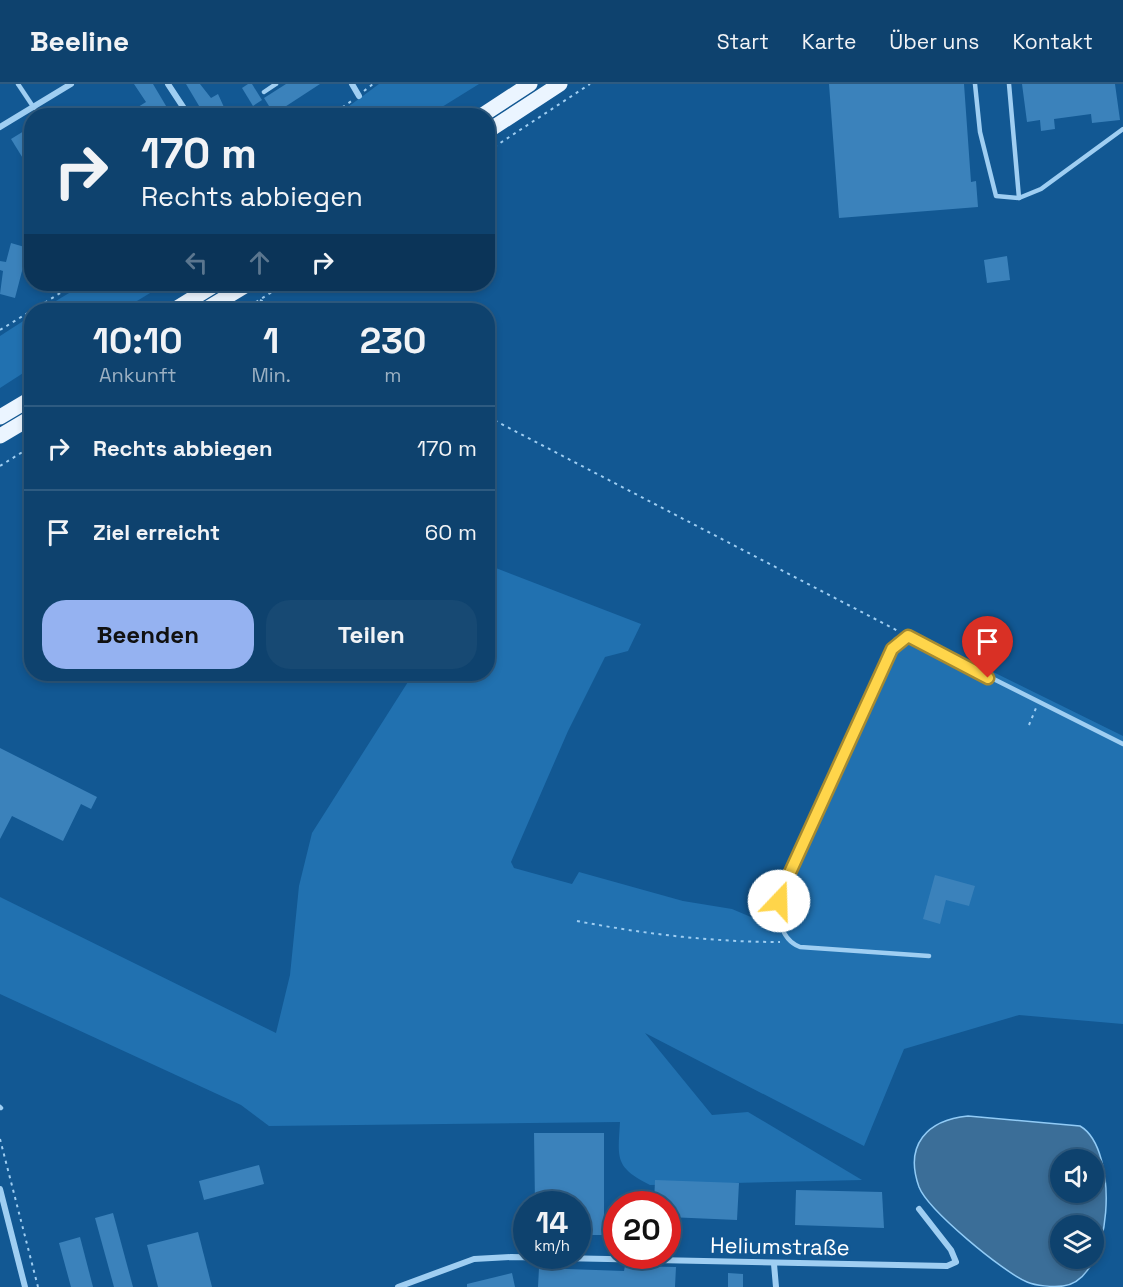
<!DOCTYPE html>
<html lang="de">
<head>
<meta charset="utf-8">
<style>
	body { margin:0; font-family:"Space Grotesk",sans-serif; background:#174973; color:#f1f3f6; height:100vh; display:flex; flex-direction:column; font-size:22px; white-space:nowrap }
	* { box-sizing:border-box; margin:0 }
	p { font-size:20px; color:#9bb0c2 }
	.icon { flex:none; width:33px; height:33px; fill:none; stroke:currentColor; stroke-width:2; stroke-linecap:round; stroke-linejoin:round }
	.map { position:relative; flex:1; overflow:hidden }
	.panel { position:absolute; left:24px; top:219px; width:471px; height:378px; display:flex; flex-direction:column; background:#0e426e; border-radius:24px; box-shadow:0 3px 9px #0003,0 0 0 2px #2e5b81 }
	.panel>* { flex:none }
	.hud { position:absolute; left:24px; top:24px; width:471px; height:183px; border-radius:24px; box-shadow:0 3px 9px #0003,0 0 0 2px #2e5b81; background:#0e426e; color:#f1f3f6; overflow:hidden }
	.controls { position:absolute; left:1050px; top:1065px; display:grid; gap:12px }
	.controls a { display:grid; place-items:center; width:54px; height:54px; border-radius:50%; background:#0e426e; box-shadow:0 3px 9px #0003,0 0 0 2px #2e5b81; font-size:30px }
	.speed { position:absolute; left:513px; top:1107px; display:flex; gap:12px; font-size:30px; font-weight:700; text-align:center }
	.speed>* { display:grid; place-content:center; width:78px; height:78px; border-radius:50%; background:#0e426e; box-shadow:0 3px 9px #0003,0 0 0 2px #2e5b81; line-height:1 }
	.speed small { font-size:15px; font-weight:400 }
	.speed .limit { border:9px solid #d22; background:#fff; color:#111 }
	.pin { position:absolute; display:grid; place-items:center; width:51px; height:51px; color:#fff; margin:-62px -26px; border-radius:50% 50% 50% 0; rotate:-45deg; box-shadow:0 0 6px #0007 }
	.pin .icon { rotate:45deg }
	.me { position:absolute; width:66px; margin:-33px; rotate:21deg; stroke-linejoin:round; filter:drop-shadow(0 0 4px #0008) }
	.turn { display:flex; align-items:center; gap:21px; height:126px; padding:0 18px; font-size:27px }
	.turn .icon { width:78px; height:78px; stroke-width:2.5 }
	.turn b { display:block; font-size:42px; line-height:51px }
	.lanes { display:flex; align-items:center; height:57px; padding:0 18px; background:#0003; justify-content:center; gap:30px; direction:ltr }
	.lanes .off { opacity:.35 }
	.eta { display:flex; justify-content:space-evenly; align-items:center; height:102px; text-align:center }
	.eta b { font-size:36px; font-weight:700; line-height:42px }
	.action { display:flex; gap:12px; margin-top:auto; padding:12px 18px }
	.action a { flex:1; height:69px; border-radius:24px; background:#95b2f1; color:#111; font-size:24px; font-weight:700; line-height:69px; text-align:center }
	.action a+a { background:#174973; color:#f1f3f6 }
	ul { padding:0; list-style:none }
	li { display:flex; align-items:center; gap:18px; height:84px; padding:0 18px; border-top:2px solid #2e5b81 }
	li div { flex:1 }
	li b { display:block; font-size:22px }
	li em { font-style:normal }
	header { display:flex; align-items:center; gap:36px; box-sizing:border-box; height:84px; padding:0 30px; background:#0e426e; border-bottom:2px solid #2e5b81 }
	header strong { font-size:28px }
	nav { display:flex; gap:33px; margin-inline-start:auto; font-size:21px }
	.map>svg:first-child { display:block }
</style>
</head>
<body>
<header>
<strong>Beeline</strong>
<nav><a>Start</a><a>Karte</a><a>Über uns</a><a>Kontakt</a></nav>
</header>
<div class="map">
<svg width="1123" height="1203" viewBox="0 0 1123 1203">
	<rect width="100%" height="100%" fill="#125893"/>
	<g fill="#2171b0">
		<polygon points="379,0 479,0 429,31 337,31"/>
		<polygon points="84,200 165,200 122,226 41,226"/>
		<polygon points="31,232 31,284 0,304 0,252"/>
		<path d="M488,481L641,540L628,567L605,573L568,647L511,778L514,784L572,800L579,788L683,817L732,825L770,841L769,830L887,563L894,553L912,548L1123,652V940L1019,931L904,965L864,1062L645,949L712,1031L748,1028L862,1096L650,1101C614,1083 618,1074 620,1038L269,1042L241,1021L0,910V813L276,949L290,891L299,802L312,749L413,590H488Z"/>
	</g>
	<path fill="#3b6e98" stroke="#91cbf6" stroke-width="1.5" fill-rule="evenodd" d="M968,1032L1080,1042C1120,1065 1114,1196 1063,1202C1053,1203 1036,1202 1027,1198C1003,1188 928,1126 919,1103C904,1061 927,1036 968,1032ZM1060,1076H1094V1108H1060ZM1060,1142H1094V1174H1060Z"/>
	<g fill="#3b82bb">
		<polygon points="134,0 153,0 172,32 143,32 138,23 146,18"/>
		<polygon points="186,0 200,0 211,14 218,10 228,32 205,32"/>
		<polygon points="248,0 252,0 262,16 253,22 242,4"/>
		<polygon points="286,0 320,0 274,30 264,14"/>
		<polygon points="829,0 964,0 971,98 976,97 978,123 839,134"/>
		<polygon points="1022,0 1115,0 1120,36 1092,39 1091,30 1054,35 1055,45 1041,47 1040,36 1027,38"/>
		<polygon points="24,47 28,47 32,53 32,89 11,55"/>
		<polygon points="11,159 28,164 15,214 0,210 3,187 0,186 0,177 6,178"/>
		<polygon points="1007,172 1010,196 987,199 984,176"/>
		<polygon points="0,664 97,713 91,725 81,720 63,757 12,732 0,755"/>
		<polygon points="935,791 975,802 969,822 946,816 940,840 923,835"/>
		<polygon points="534,1049 604,1049 604,1151 578,1151 578,1120 535,1120"/>
		<polygon points="259,1081 264,1100 204,1116 199,1097"/>
		<polygon points="655,1096 739,1099 737,1136 668,1133 668,1120 654,1120"/>
		<polygon points="796,1106 882,1108 884,1144 795,1141"/>
		<polygon points="113,1129 133,1203 114,1203 95,1134"/>
		<polygon points="198,1148 212,1203 158,1203 147,1161"/>
		<polygon points="80,1153 93,1203 71,1203 59,1159"/>
		<polygon points="625,1182 676,1183 675,1203 538,1203 539,1184 624,1187"/>
		<polygon points="512,1189 515,1203 467,1203 467,1200"/>
		<polygon points="728,1189 743,1190 743,1203 728,1203"/>
	</g>
	<g fill="none" stroke-linecap="round" stroke-linejoin="round">
		<g stroke="#9fcef2" stroke-width="2" stroke-dasharray="3 4.5" stroke-linecap="butt">
			<polyline points="364,7 373,0"/>
			<polyline points="330,32 353,16"/>
			<polyline points="463,32 469,28"/>
			<polyline points="488,67 590,0"/>
			<polyline points="260,216 280,226"/>
			<polyline points="243,226 285,200"/>
			<polyline points="0,246 75,200"/>
			<polyline points="488,333 900,548"/>
			<polyline points="0,382 32,362"/>
			<polyline points="1029,641 1036,624"/>
			<path d="M577,837C644,850 712,858 780,858"/>
			<polyline points="0,1055 38,1203"/>
		</g>
		<g stroke="#9fcef2" stroke-width="4.5">
			<polyline points="18,0 34,24"/>
			<polyline points="975,0 980,48 996,112 1019,114 1041,105 1123,45"/>
			<polyline points="1009,0 1019,114"/>
			<polyline points="264,8 276,0"/>
			<path d="M929,872L800,863C778,854 777,828 781,806L892,565L908,552L1123,660"/>
			<polyline points="0,1023 1,1024"/>
		</g>
		<g stroke="#9fcef2" stroke-width="6">
			<polyline points="168,0 189,32"/>
			<polyline points="352,0 359,12"/>
			<polyline points="0,43 71,0"/>
			<polyline points="0,1105 25,1203"/>
			<polyline points="774,1180 776,1203"/>
			<polyline points="398,1203 474,1175 511,1173 947,1182 956,1178 951,1166 919,1125"/>
		</g>
		<g stroke="#ebf5ff" stroke-width="15">
			<polyline points="481,32 530,0"/>
			<polyline points="488,47 560,0"/>
			<polyline points="174,226 216,200"/>
			<polyline points="205,226 248,200"/>
			<polyline points="0,333 32,314"/>
			<polyline points="0,352 32,333"/>
		</g>
	</g>
	<g fill="none" stroke-linecap="round" stroke-linejoin="round">
		<g stroke="#a68a30" stroke-width="15">
			<polyline id="route" points="779,817 782,806 892,565 908,552 988,594"/>
		</g>
		<use href="#route" stroke="#ffd54a" stroke-width="10"/>
	</g>
	<g text-anchor="middle" stroke-width="5" stroke-linejoin="round" paint-order="stroke">
		<g font-size="22" fill="#fff" stroke="#125893">
			<text transform="translate(780 1162) rotate(1)" y="8">Heliumstraße</text>
		</g>
	</g>
</svg>
<div class="controls">
<a><svg class="icon" aria-label="sound" viewBox="0 0 24 24"><path d="M4 9h4l5-4v14l-5-4H4zM17 9q2 3 0 6"/></svg></a>
<a><svg class="icon" aria-label="layers" viewBox="0 0 24 24"><path d="M12 4l9 5-9 5-9-5zM3 14l9 5 9-5"/></svg></a>
</div>
<div class="speed"><div>14<small>km/h</small></div><div class="limit">20</div></div>
<div class="pin" style="left:988px;top:594px;background:#d93025"><svg class="icon" aria-label="arrive" viewBox="0 0 24 24"><path d="M6 21V4h12l-3 4 3 4H6"/></svg></div>
<svg class="me" style="left:779px;top:817px" viewBox="-20 -20 40 40"><circle r="19" fill="#fff"/><path d="M0-13L10 11 0 6-10 11z" fill="#ffd54a"/></svg>
<div class="hud">
<div class="turn"><svg class="icon" aria-label="right" viewBox="0 0 24 24"><path d="M7 20v-9h11M14 6l5 5-5 5"/></svg><div><b>170 m</b>Rechts abbiegen</div></div>
<div class="lanes"><svg class="icon off" aria-label="left" viewBox="0 0 24 24"><path d="M17 20v-9H6M10 6l-5 5 5 5"/></svg><svg class="icon off" aria-label="ahead" viewBox="0 0 24 24"><path d="M12 20V5M6 11l6-6 6 6"/></svg><svg class="icon" aria-label="right" viewBox="0 0 24 24"><path d="M7 20v-9h11M14 6l5 5-5 5"/></svg></div>
</div>
<section class="panel">
<div class="eta">
<div><b>10:10</b><p>Ankunft</p></div>
<div><b>1</b><p>Min.</p></div>
<div><b>230</b><p>m</p></div>
</div>
<ul>
<li><svg class="icon" aria-label="right" viewBox="0 0 24 24"><path d="M7 20v-9h11M14 6l5 5-5 5"/></svg><div><b>Rechts abbiegen</b></div><em>170 m</em></li>
<li><svg class="icon" aria-label="arrive" viewBox="0 0 24 24"><path d="M6 21V4h12l-3 4 3 4H6"/></svg><div><b>Ziel erreicht</b></div><em>60 m</em></li>
</ul>
<div class="action"><a>Beenden</a><a>Teilen</a></div>
</section>
</div>
</body>
</html>
